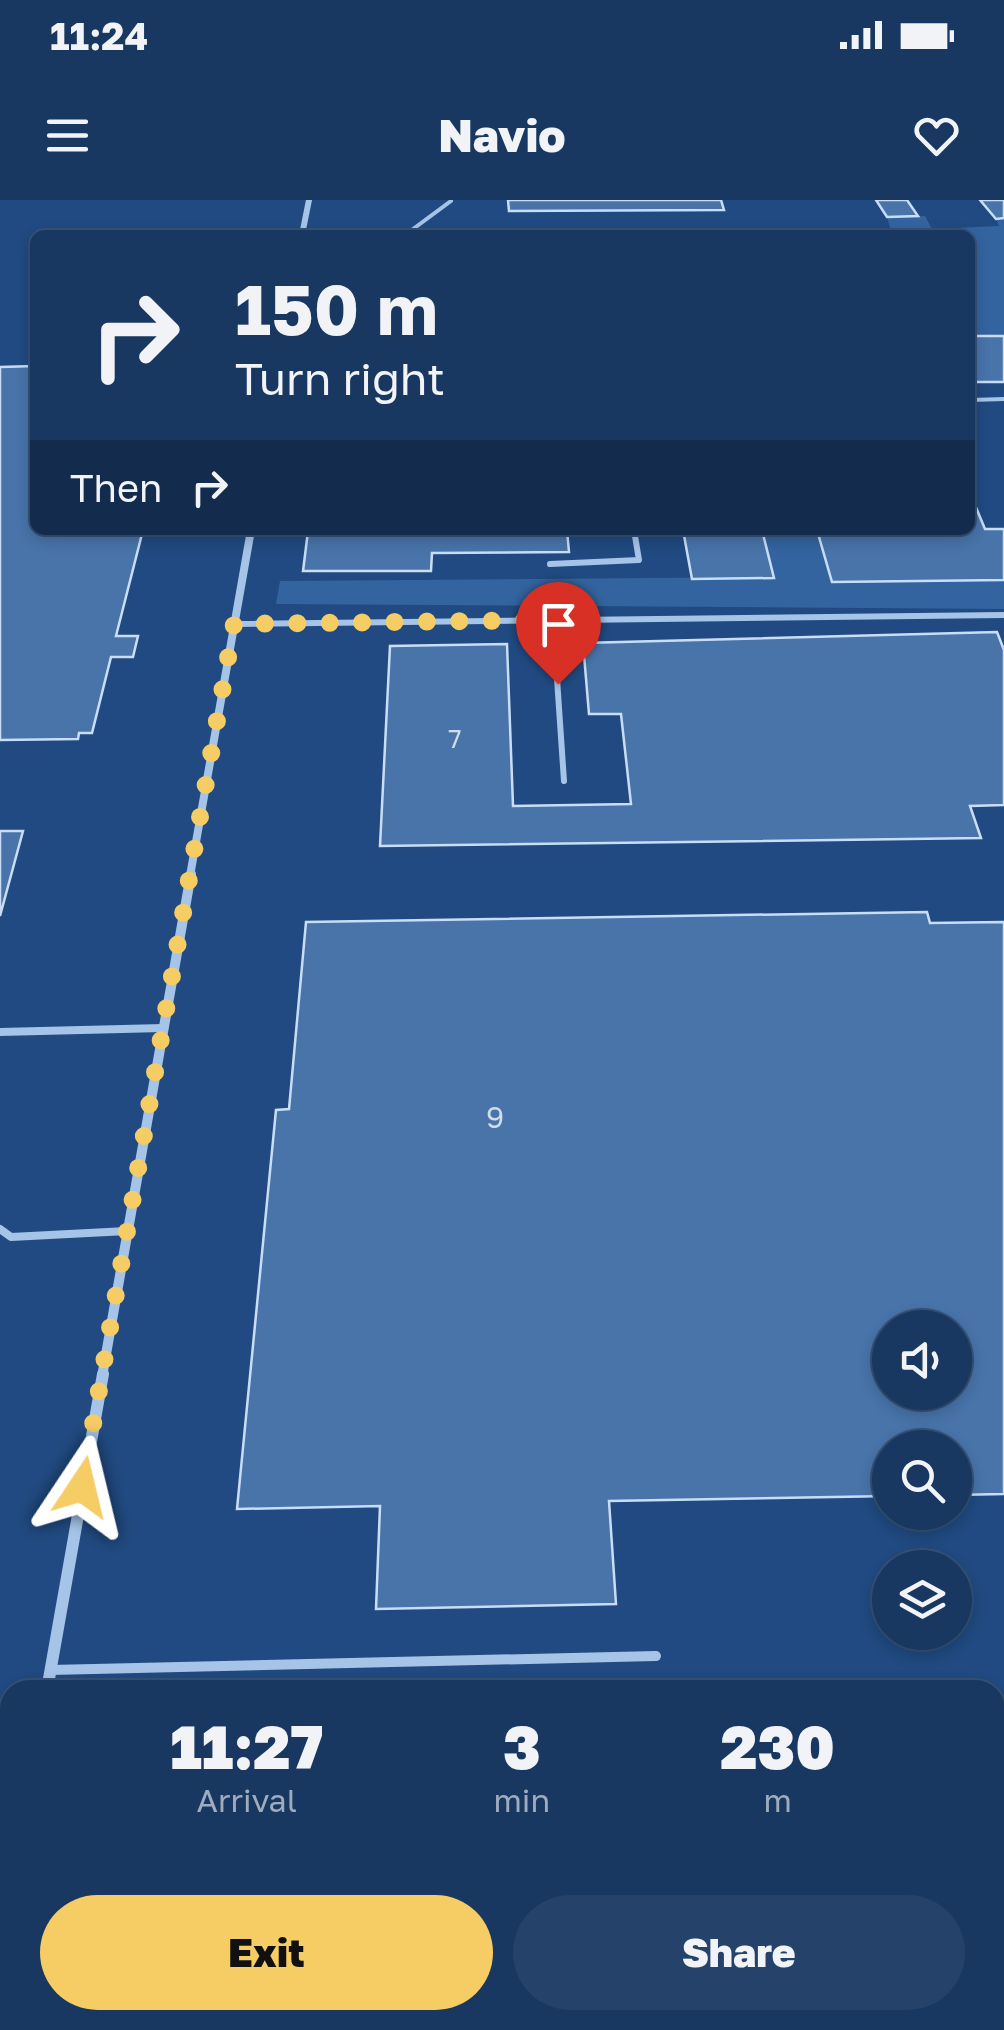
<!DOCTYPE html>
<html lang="en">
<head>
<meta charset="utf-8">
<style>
	body { margin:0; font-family:"Golos Text",sans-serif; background:#25436a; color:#f1f3f6; height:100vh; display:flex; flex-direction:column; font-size:38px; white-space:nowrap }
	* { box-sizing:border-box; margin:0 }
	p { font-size:32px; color:#9facbd }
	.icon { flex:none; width:55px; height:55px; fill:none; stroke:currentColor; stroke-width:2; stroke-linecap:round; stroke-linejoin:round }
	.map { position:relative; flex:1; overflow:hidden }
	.sheet { position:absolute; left:0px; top:1480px; width:1005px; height:350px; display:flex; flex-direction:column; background:#183861; border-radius:30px 30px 0 0; box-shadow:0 5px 15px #0003,0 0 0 2px #365276 }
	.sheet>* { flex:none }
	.hud { position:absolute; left:30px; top:30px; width:945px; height:305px; border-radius:15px; box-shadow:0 5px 15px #0003,0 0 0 2px #365276; background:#183861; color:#f1f3f6; overflow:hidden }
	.fabs { position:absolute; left:872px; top:1110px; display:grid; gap:20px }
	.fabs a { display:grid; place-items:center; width:100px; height:100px; border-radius:50%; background:#183861; box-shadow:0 5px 15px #0003,0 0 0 2px #365276; font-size:50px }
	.pin { position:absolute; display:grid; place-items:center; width:85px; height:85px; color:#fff; margin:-102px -42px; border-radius:50% 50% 50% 0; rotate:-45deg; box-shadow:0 0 10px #0007 }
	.pin .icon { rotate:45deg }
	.me { position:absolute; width:110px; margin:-55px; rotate:10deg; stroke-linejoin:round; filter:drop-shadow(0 0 8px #0008) }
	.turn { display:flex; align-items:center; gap:35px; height:210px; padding:0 40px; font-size:45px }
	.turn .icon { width:130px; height:130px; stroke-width:2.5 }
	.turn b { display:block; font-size:70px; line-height:85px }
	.then { display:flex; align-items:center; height:95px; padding:0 40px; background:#0003; gap:20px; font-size:38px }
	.eta { display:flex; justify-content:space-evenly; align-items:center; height:170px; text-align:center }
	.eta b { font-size:60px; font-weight:800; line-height:70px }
	.action { display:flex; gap:20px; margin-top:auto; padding:20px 40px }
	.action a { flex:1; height:115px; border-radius:60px; background:#f6cc65; color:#111; font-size:40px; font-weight:800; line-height:115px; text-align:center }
	.action a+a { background:#25436a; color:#f1f3f6 }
	.status { display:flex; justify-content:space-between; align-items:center; height:70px; padding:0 50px; background:#183861; direction:ltr }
	.status svg { height:28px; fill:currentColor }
	header { display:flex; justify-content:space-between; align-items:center; height:130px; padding:0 40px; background:#183861; font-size:45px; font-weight:800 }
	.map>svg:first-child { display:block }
</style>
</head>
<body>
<div class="status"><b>11:24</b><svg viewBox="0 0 49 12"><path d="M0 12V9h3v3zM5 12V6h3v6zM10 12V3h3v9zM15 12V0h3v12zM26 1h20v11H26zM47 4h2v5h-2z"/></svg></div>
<header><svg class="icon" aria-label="menu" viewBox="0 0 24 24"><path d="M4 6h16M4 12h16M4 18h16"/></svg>Navio<svg class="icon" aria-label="heart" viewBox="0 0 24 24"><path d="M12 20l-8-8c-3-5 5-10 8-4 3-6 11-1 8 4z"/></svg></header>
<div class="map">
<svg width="1004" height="1830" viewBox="0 0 1004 1830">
	<rect width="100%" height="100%" fill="#204a81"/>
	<g fill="#33649f">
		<polygon points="925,16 932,29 999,26 996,19 1004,18 1004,136 970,136 970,35 892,35 887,17"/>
		<polygon points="762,330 817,330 832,382 1004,380 1004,409 276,404 280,381 773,377"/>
	</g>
	<g fill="#4874aa" stroke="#c9def6" stroke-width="2.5" fill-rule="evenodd">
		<polygon points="508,0 721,0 724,10 509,11"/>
		<polygon points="876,0 907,0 918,16 887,17"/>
		<polygon points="980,0 1004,0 1004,18 996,19"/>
		<rect x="970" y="136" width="34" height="46"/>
		<polygon points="35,166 35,330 143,330 116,436 138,436 133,457 111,457 92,533 79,533 78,539 0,540 0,167"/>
		<polygon points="970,293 985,329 1004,329 1004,380 832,382 817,330 970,330"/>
		<polygon points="567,330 569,352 432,353 431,371 303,371 308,331"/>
		<polygon points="683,330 762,330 774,378 692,379"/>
		<polygon points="997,432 1004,450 1004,605 970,606 981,638 380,646 390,446 507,444 513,606 631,604 621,514 589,514 583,443"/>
		<polygon points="0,631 23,631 0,716"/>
		<path d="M927,712L930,723L1004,722V1294L955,1295V1248H890V1296L609,1301L616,1404L376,1409L380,1306L237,1309L276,910L289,909L306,722ZM890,1128H955V1192H890Z"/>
		<polygon points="178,1820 550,1820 521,1830 179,1830"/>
	</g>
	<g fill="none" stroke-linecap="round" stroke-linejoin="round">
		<g stroke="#a5c4e8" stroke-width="4">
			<polyline points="405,35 451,1"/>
			<polyline points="970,200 1004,199"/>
		</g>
		<g stroke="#a5c4e8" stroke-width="6">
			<polyline points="550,364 639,360 634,330"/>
			<polyline points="553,420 564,581"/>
			<polyline points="234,424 1004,415"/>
		</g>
		<g stroke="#a5c4e8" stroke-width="8">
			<polyline points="0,832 163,828"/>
			<polyline points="0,1029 11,1037 127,1031"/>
		</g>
		<polyline stroke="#a5c4e8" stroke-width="10" points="50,1470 656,1456"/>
		<polyline stroke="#a5c4e8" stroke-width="6" points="302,35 309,0"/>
		<polyline stroke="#a5c4e8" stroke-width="8" points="190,676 251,330"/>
		<polyline stroke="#a5c4e8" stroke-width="10" points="102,1177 191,674"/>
		<g stroke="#a5c4e8" stroke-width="12">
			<polyline points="47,1490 103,1174"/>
			<polyline points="0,1758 10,1701"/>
		</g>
	</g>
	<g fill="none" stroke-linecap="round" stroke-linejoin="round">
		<polyline stroke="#f6cc65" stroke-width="18" stroke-dasharray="0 32.4" points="82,1287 234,424 553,420 558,484"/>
	</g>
	<g text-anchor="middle" stroke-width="8" stroke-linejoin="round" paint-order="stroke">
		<g font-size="25" fill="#d1dcea">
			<text x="455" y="548">7</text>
		</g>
		<g font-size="30" fill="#d1dcea">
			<text x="495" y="928">9</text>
		</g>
	</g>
</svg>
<div class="fabs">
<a><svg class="icon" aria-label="sound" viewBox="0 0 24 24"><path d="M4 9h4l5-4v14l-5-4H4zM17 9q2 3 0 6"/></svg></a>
<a><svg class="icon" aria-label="search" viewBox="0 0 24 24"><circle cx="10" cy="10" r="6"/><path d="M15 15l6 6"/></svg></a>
<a><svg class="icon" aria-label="layers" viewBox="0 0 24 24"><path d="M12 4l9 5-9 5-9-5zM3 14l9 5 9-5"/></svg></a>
</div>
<div class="pin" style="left:558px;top:484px;background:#d93025"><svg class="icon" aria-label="arrive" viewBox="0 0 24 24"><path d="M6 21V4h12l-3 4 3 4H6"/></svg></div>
<svg class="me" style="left:82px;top:1287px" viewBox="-20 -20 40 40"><path d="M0-17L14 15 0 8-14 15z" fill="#f6cc65" stroke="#fff" stroke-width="4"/></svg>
<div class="hud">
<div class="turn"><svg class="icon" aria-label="right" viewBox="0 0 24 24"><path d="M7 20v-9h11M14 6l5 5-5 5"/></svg><div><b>150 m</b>Turn right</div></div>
<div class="then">Then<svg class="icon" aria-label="right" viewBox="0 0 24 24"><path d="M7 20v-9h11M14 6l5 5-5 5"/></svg></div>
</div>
<section class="sheet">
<div class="eta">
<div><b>11:27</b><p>Arrival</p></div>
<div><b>3</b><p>min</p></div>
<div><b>230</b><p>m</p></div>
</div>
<div class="action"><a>Exit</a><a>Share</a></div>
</section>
</div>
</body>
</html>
